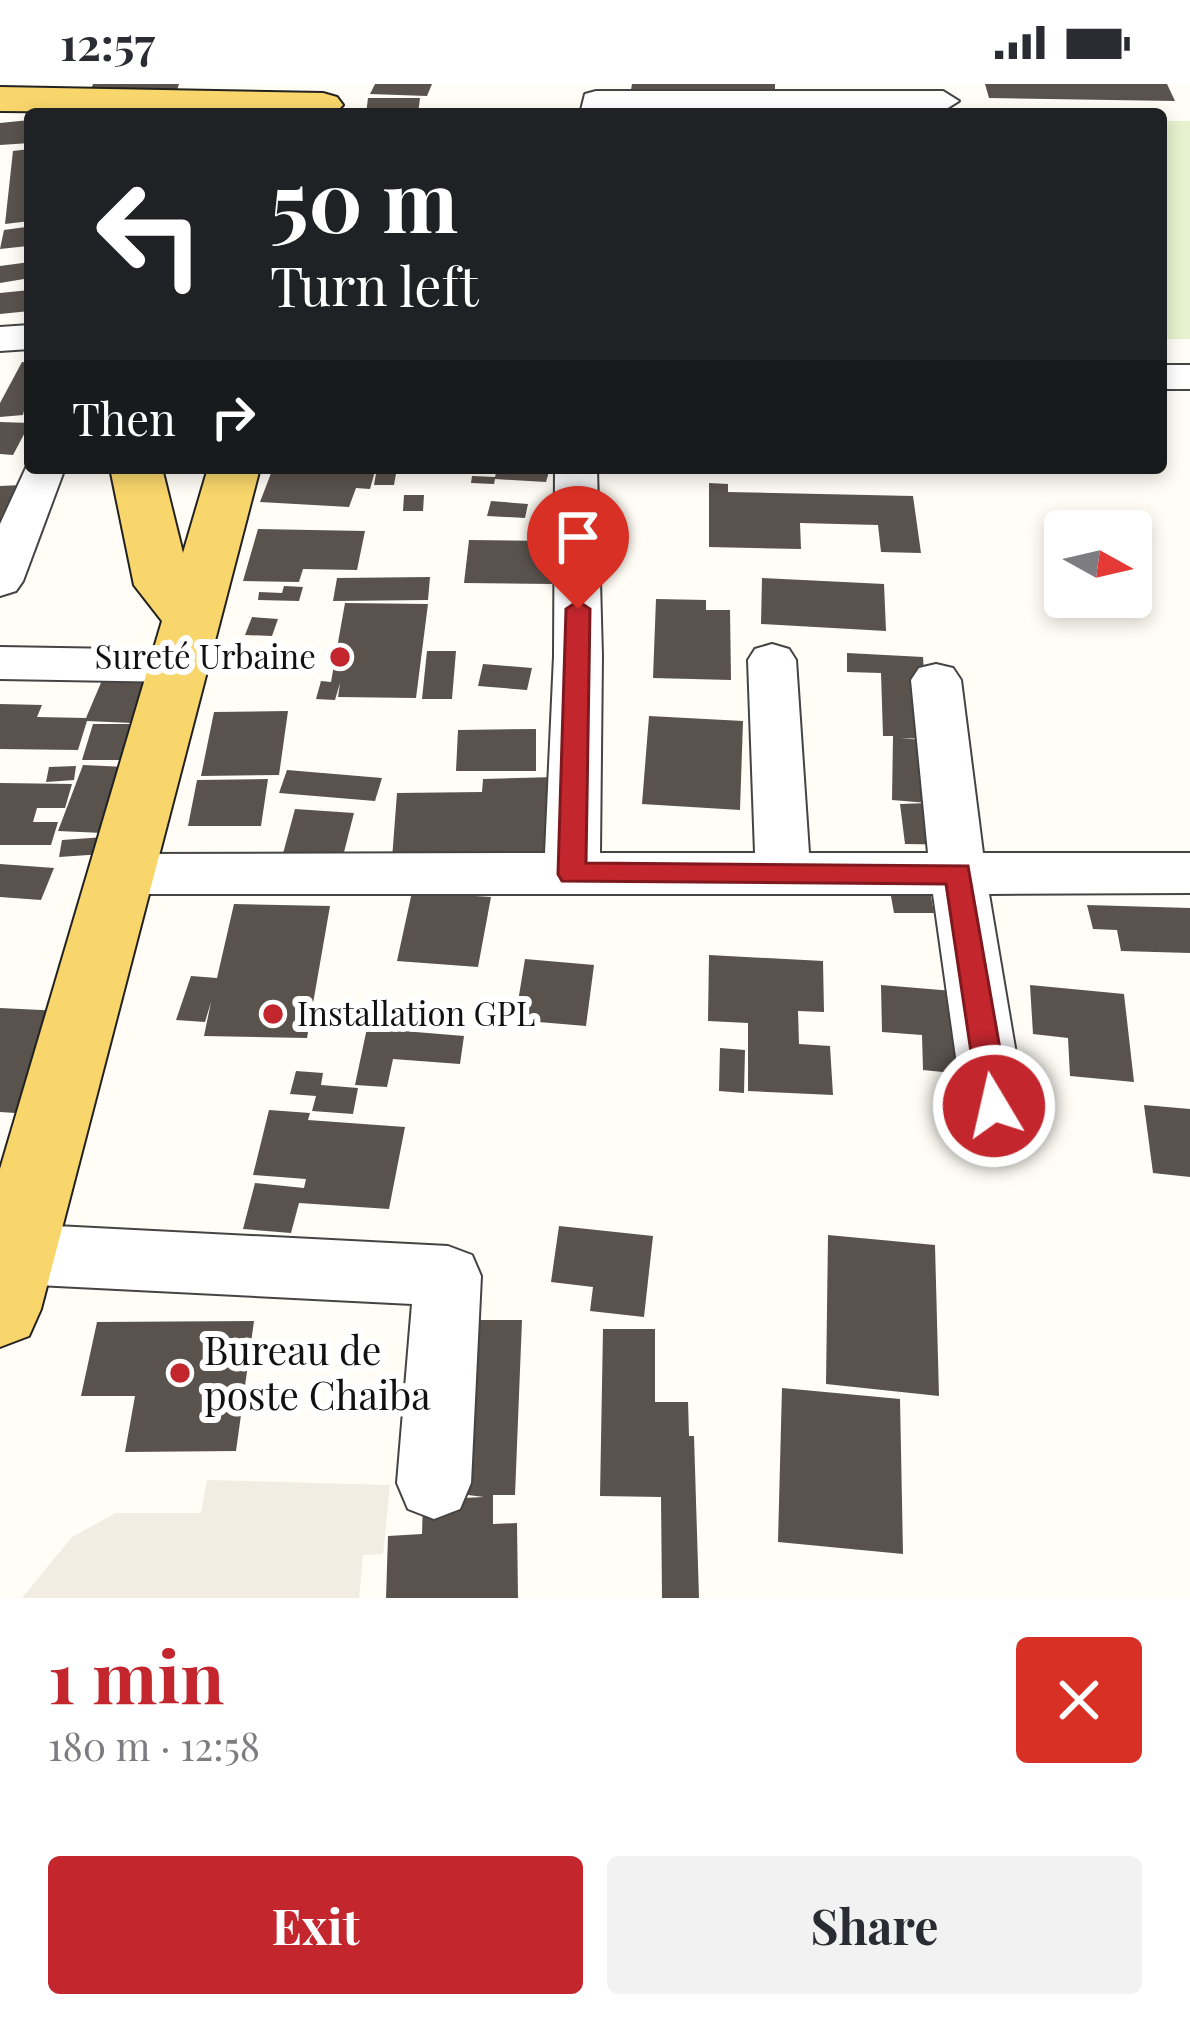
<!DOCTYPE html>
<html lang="en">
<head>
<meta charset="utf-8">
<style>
	body { margin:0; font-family:"Playfair Display",serif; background:#f2f2f3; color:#2b2b33; height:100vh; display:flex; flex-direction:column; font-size:45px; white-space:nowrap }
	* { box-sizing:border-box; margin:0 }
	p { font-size:39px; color:#7c7c81 }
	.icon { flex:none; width:66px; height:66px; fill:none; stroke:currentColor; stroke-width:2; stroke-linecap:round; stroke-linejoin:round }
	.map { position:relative; height:1514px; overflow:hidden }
	.sheet { display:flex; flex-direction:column; background:#fff; flex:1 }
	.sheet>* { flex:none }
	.banner { position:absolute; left:24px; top:24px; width:1143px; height:366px; border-radius:12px; box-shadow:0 6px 18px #0003; background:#202124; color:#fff; overflow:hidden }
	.needle { width:78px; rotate:98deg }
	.buttons { position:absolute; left:1044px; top:426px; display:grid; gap:24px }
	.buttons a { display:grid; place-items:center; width:108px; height:108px; border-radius:12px; background:#fff; box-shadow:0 6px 18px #0003; font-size:60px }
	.pin { position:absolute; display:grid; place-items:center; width:102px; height:102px; color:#fff; margin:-123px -51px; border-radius:50% 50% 50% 0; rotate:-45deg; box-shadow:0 0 12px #0007 }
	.pin .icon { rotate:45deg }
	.me { position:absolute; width:132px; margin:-66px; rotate:351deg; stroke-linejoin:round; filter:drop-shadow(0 0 9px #0008) }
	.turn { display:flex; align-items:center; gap:42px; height:252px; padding:0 48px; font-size:54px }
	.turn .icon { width:156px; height:156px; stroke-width:2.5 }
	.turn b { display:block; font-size:84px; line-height:102px }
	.then { display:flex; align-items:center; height:114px; padding:0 48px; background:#0003; gap:24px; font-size:45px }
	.round { display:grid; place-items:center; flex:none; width:126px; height:126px; border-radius:12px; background:#f2f2f3 }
	.headline { display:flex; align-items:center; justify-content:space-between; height:204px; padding:0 48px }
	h1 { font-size:72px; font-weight:700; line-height:90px; color:#c4262e }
	.cta { display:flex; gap:24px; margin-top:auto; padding:24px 48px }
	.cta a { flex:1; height:138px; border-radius:12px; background:#c4262e; color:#fff; font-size:48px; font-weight:700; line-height:138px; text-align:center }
	.cta a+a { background:#f2f2f3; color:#2b2b33 }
	.status { display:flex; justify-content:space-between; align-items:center; height:84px; padding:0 60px; background:#fff; direction:ltr }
	.status svg { height:33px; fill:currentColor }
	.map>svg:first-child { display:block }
</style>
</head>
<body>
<div class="status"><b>12:57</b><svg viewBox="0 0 49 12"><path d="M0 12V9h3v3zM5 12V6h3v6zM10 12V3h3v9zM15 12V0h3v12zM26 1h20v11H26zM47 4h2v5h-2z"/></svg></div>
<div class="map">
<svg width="1190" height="1514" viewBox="0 0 1190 1514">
	<rect width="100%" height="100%" fill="#fffdf5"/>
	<rect fill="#e6f2cf" x="1161" y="37" width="29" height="218"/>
	<polygon fill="#f1ede2" points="207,1396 390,1401 383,1470 363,1471 359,1514 22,1514 72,1453 116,1429 201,1429"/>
	<g fill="#5a524d">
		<polygon points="93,0 179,0 175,12 88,13"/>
		<polygon points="375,0 432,0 427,12 370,10"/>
		<polygon points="632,0 775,0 775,6 631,6"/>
		<polygon points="985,0 1167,0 1175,17 989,14"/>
		<polygon points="368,14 420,14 418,30 366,30"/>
		<polygon points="30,36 30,59 0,61 0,39"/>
		<polygon points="30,65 30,137 5,140 13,67"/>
		<polygon points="26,143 28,162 0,165 4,146"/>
		<polygon points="30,178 30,194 0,199 0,182"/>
		<polygon points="30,206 30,227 0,230 0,209"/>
		<polygon points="22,278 30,279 30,318 26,318 23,331 0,333 0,319"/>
		<polygon points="0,338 30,339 13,371 0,370"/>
		<polygon points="273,384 313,384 375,387 370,405 356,404 349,423 260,418"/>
		<polygon points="377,384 397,384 394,401 374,401"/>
		<polygon points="497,384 550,384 546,398 495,395 494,400 471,399 472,392 495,393"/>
		<polygon points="709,399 728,400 728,408 913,412 921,469 881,468 878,441 800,439 801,465 709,463"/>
		<polygon points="22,401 0,443 0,402"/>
		<polygon points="404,411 424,411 423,427 403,427"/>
		<polygon points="491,417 528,420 525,434 487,432"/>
		<polygon points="258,445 365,447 357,486 303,485 299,498 243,497"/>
		<polygon points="469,456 556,457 553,500 464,499"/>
		<polygon points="430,493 428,516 333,517 337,494"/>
		<polygon points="762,494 884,500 886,547 761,540"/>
		<polygon points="284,502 303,503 299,517 258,516 259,508 282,509"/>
		<polygon points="656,515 706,516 706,526 730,526 731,596 653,594"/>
		<polygon points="345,519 428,520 416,614 338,613 340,599 335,616 316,615 321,597 331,598"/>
		<polygon points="252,533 278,535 272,552 245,551"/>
		<polygon points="427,567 456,567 452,615 422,615"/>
		<polygon points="847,569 923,573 928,655 900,654 934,657 969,761 905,760 900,720 928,719 892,716 893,652 883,652 881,589 847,588"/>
		<polygon points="483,580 532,584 527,606 478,602"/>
		<polygon points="103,594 149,597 132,639 87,637 78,666 0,665 0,620 42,621 37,633 86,634"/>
		<polygon points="288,627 279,691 201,692 214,628"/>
		<polygon points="649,632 743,637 740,726 642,720"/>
		<polygon points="93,640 137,640 127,676 82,676"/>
		<polygon points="536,645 536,687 456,687 458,646"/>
		<polygon points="83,681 126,683 103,749 58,747"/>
		<polygon points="76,682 74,696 46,698 49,683"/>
		<polygon points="287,686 382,694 375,717 279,709"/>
		<polygon points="556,693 557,772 392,775 397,709 482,708 483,695"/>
		<polygon points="268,695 261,742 188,742 197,696"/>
		<polygon points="0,699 72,700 65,724 37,724 33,738 58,738 51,761 0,761"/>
		<polygon points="295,725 354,729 341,780 281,777"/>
		<polygon points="105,753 103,770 59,773 62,756"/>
		<polygon points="0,780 54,784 41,816 0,813"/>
		<polygon points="889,801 929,801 934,829 894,829"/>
		<polygon points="412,808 491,813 478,883 397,877"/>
		<polygon points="234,820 330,822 307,954 204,952 211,918 205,938 176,936 191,892 217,894"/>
		<polygon points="1087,821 1190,824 1190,869 1121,867 1117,846 1093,845"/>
		<polygon points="709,871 823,877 824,928 798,927 799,960 830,962 833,1011 748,1007 748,939 708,937"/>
		<polygon points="525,875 594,881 586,942 515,936"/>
		<polygon points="881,901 977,909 982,992 923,986 922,951 882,948"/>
		<polygon points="1030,901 1124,910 1134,998 1070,992 1068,954 1033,950"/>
		<polygon points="0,924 62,927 31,1030 0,1028"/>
		<polygon points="367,944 464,952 460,980 393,975 387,1003 355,1001"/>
		<polygon points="720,964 745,966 744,1009 719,1007"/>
		<polygon points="296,987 323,989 321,1001 358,1004 353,1030 312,1027 316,1012 290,1010"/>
		<polygon points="1144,1021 1190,1025 1190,1093 1153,1089"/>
		<polygon points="269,1026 310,1029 308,1036 405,1043 389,1125 299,1119 291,1149 243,1145 255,1099 304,1104 306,1095 253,1091"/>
		<polygon points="559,1142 653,1152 644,1233 590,1227 593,1203 551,1198"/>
		<polygon points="828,1151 935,1161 939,1312 826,1300"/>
		<polygon points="478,1236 522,1236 515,1411 493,1411 493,1440 517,1439 518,1514 386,1514 388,1452 422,1450 423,1416 484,1413 468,1411"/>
		<polygon points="254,1237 236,1367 125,1368 135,1312 81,1312 97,1238"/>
		<polygon points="603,1245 655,1245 655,1318 688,1318 689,1352 694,1352 699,1514 662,1514 661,1413 600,1412"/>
		<polygon points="782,1304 900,1315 903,1470 778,1458"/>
	</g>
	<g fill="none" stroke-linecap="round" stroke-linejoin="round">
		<g stroke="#444" stroke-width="4">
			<g id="minor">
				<polygon points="596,7 943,7 959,17 943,27 580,30 585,10"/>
				<polygon points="30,241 30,265 0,267 0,243"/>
				<rect x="1161" y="281" width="29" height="24"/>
				<polygon points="30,375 30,384 65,384 23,497 16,507 0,512 0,440"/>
				<polygon points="555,384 597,384 602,572 600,769 755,769 748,576 755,565 772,560 789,565 796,576 809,769 928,769 911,596 919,584 936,580 953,584 961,596 983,769 1190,769 1190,809 989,810 1025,1023 1016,1041 994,1049 972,1041 963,1023 933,810 124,810 105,804 97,790 105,776 124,770 545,769 554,572"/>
				<polygon points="0,563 178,566 195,571 202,582 195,593 178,598 0,595"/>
				<polygon points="17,1140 448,1162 472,1171 481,1192 471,1399 460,1425 434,1435 408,1425 397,1399 412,1220 17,1200 0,1193 0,1147"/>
			</g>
		</g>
		<g stroke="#222" stroke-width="4">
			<g id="major">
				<polygon points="0,3 323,9 337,13 343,21 334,30 0,27"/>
				<polygon points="110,384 162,384 183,469 208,384 260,384 41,1225 29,1252 0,1263 0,1085 162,537 134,501"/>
			</g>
		</g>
		<use href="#minor" fill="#fff" fill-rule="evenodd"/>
		<use href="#major" fill="#f9d66b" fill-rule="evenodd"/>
	</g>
	<polygon fill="#c4262e" stroke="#7f191e" stroke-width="3" points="578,517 590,525 586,779 968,782 1010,1022 1006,1032 994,1035 983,1032 979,1022 946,800 562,797 558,790 566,525"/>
	<g fill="#c4262e" stroke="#fff" stroke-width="4.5">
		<circle cx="340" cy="573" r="12"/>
		<circle cx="273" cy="930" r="12"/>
		<circle cx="180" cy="1289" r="12"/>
	</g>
	<g text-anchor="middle" stroke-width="12" stroke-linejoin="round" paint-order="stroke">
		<g font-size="33" fill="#111" stroke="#fff" text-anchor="end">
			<text x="316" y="585">Sureté Urbaine</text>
			<text x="297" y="942" text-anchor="start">Installation GPL</text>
		</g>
		<g font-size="39" fill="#111" stroke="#fff" text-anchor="start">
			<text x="204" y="1281">Bureau de<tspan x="204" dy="45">poste Chaiba</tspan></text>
		</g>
	</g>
</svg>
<div class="buttons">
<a><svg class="needle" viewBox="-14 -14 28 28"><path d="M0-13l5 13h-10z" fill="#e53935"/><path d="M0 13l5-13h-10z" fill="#7c7c81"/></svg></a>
</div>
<div class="pin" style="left:578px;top:525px;background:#d93025"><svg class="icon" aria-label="arrive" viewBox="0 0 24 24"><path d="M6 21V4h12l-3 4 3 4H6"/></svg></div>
<svg class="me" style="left:994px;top:1022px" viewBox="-20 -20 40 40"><circle r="17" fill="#c4262e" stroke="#fff" stroke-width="3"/><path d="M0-11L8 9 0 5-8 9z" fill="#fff"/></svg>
<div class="banner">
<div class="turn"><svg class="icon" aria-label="left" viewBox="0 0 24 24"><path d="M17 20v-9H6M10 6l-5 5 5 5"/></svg><div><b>50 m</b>Turn left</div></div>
<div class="then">Then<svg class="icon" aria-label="right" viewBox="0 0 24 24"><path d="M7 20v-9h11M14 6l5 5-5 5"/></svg></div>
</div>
</div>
<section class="sheet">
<div class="headline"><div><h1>1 min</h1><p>180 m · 12:58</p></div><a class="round" style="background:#d93025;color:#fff"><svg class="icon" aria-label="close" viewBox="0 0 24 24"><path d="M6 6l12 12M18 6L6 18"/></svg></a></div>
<div class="cta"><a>Exit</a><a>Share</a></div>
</section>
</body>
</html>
